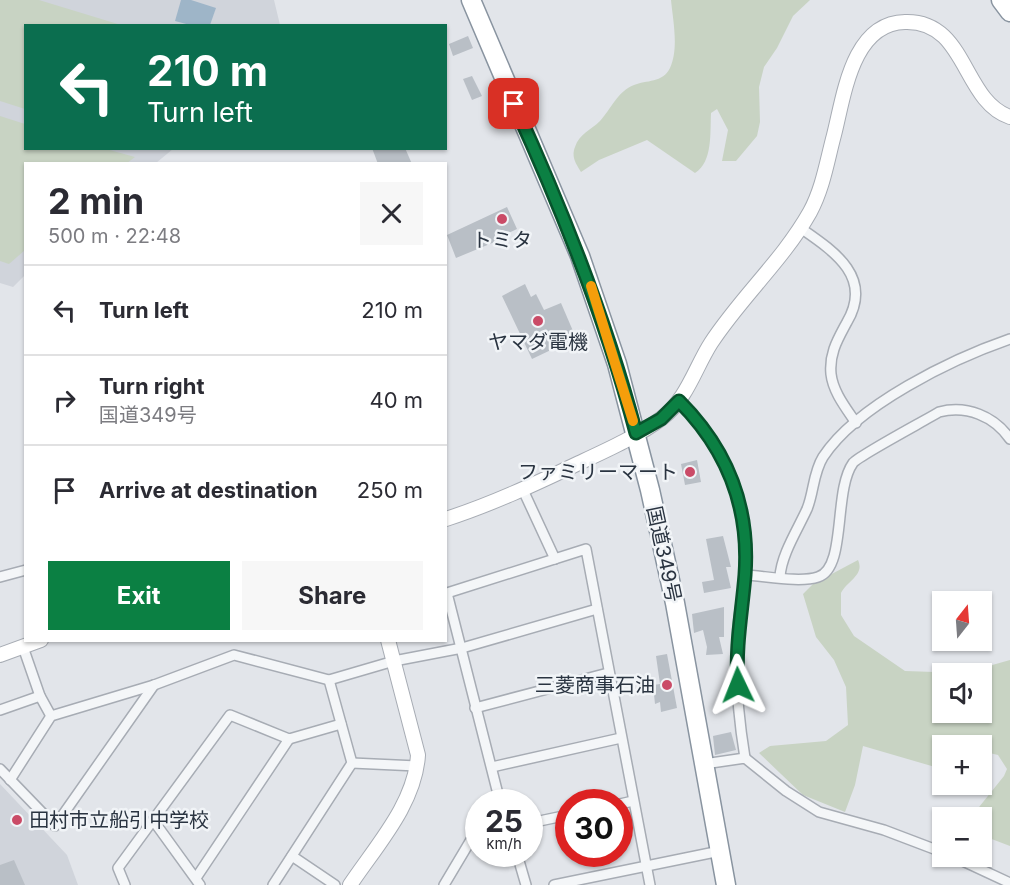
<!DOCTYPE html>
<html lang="en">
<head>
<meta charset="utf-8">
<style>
	body { margin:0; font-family:Inter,"Noto Sans JP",sans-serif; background:#f7f7f7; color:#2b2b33; height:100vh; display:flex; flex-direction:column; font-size:22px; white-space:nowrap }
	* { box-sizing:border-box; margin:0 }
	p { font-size:20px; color:#7c7c81 }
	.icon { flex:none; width:33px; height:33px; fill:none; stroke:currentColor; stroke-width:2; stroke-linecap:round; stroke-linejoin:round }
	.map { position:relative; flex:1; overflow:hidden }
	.panel { position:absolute; left:24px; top:162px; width:423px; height:480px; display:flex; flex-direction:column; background:#fff; border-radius:0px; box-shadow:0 2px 4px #0004 }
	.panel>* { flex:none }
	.top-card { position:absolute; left:24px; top:24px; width:423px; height:126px; border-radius:0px; box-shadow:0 2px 4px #0004; background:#0b6e4f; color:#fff; overflow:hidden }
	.needle { width:39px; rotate:17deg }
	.tools { position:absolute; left:932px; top:591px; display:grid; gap:12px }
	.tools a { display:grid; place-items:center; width:60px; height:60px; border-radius:0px; background:#fff; box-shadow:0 2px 4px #0004; font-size:30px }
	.speed { position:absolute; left:465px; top:789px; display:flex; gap:12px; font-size:30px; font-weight:700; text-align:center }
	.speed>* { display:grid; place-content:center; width:78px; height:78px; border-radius:50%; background:#fff; box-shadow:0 2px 4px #0004; line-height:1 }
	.speed small { font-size:15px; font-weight:400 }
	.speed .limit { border:9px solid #d22; background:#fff; color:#111 }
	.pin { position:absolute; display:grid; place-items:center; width:51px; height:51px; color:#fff; margin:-26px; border-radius:12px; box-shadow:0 3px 9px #0006 }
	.me { position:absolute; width:66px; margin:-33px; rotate:358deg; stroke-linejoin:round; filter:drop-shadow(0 0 4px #0008) }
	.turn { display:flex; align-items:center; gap:21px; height:126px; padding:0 24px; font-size:27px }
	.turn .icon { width:78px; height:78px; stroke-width:2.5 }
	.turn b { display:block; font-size:42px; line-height:51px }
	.round { display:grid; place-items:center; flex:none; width:63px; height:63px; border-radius:0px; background:#f7f7f7 }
	.summary { display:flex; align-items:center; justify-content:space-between; height:102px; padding:0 24px }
	h1 { font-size:36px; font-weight:700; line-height:45px }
	.cta { display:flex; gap:12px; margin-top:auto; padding:12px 24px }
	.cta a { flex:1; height:69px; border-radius:0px; background:#0b8043; color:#fff; font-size:24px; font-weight:700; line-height:69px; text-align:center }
	.cta a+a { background:#f7f7f7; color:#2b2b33 }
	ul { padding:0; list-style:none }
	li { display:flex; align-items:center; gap:18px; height:90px; padding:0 24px; border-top:2px solid #e1e1e2 }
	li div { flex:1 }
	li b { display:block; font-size:22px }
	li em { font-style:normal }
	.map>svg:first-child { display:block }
</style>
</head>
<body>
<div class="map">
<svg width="1010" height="885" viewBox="0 0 1010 885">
	<rect width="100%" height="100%" fill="#e2e5ea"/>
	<g fill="#d0d4db">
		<polygon points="0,0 274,0 280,25 26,26 26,148 173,149 156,163 26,164 25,275 13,287 0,283"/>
		<polygon points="0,784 67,855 78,885 0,885"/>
	</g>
	<g fill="#c8d3c3" fill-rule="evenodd">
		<polygon points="0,0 39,0 121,25 26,26 25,109 0,101"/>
		<path d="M671,0H810L793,16L777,48L764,67L759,87L760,122L757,136L736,161H722L728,130L717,109L711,113C710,132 713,162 695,173L647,140L599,160L581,172C576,164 571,157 575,147C579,134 591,130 600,121C611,109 618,91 634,85C646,80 663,83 670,68C679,48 673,21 671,0Z"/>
		<polygon points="0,116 25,124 26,148 106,149 135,157 127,163 26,164 25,250 9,264 0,261"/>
		<path d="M858,560C865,575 847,581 841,593V615L854,636L905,671L964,673L1010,660V846L981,835V818L971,817L1004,776L1007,769L998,755L981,751V746H942V767H935L863,746L855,785L845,812L803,795L759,753L770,746L826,741L848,725L846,687L834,660L816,637L803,594L813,584ZM942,674H981V712H942Z"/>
	</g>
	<polygon fill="#9eb5c8" points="181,0 191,0 216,8 210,25 190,25 175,21"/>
	<g fill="#b9bfc6">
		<polygon points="468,36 473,48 453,56 449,44"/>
		<polygon points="472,76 482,96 472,100 463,79"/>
		<polygon points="372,148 405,148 412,164 378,164"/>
		<polygon points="507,207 517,229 496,239 497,241 456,258 447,235"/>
		<polygon points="525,284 531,297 536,294 544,310 561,303 576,338 532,359 502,296"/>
		<polygon points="697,460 701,482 685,485 681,464"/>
		<polygon points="723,536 731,567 726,567 731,588 704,593 702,582 714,580 706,539"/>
		<polygon points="724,607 724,637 719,637 723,654 706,655 707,647 703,630 694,633 692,614"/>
		<polygon points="667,654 677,708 661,712 660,702 655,704 653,685 660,684 656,656"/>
		<polygon points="731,732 736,750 715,755 713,736"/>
		<polygon points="14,860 25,885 0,885 0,865"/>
	</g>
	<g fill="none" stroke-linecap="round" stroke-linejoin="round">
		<g stroke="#a7acb4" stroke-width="12">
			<g id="street">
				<path d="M799,227C832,250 874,276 847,322C838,339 829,353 831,374C833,392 846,408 856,423"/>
				<path d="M679,401C727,449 751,507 745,575C743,598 737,621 737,643C735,681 739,721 745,758"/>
				<polyline points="523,490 555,559"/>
				<path d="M745,575C765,576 800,583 818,577C847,568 833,491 853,463C858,456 926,420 939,412C967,405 994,416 1010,439"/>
				<polyline points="0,577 26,570"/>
				<path d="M780,577C781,555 798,529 807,509C814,492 813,473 823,457C857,405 952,359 1010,339"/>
				<polyline points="23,647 40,696 51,716"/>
				<polyline points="475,708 608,673"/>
				<polyline points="0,710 40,696"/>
				<polyline points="352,763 417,766"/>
				<polyline points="704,764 745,758 786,791 819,812 884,830 942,852"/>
				<polyline points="492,767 621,738"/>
				<polyline points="0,769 55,826 154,685"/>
				<polyline points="10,780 51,716 154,685 234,655 329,680 394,661 462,648 597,609"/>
				<polyline points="500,802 447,593 586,549 650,885"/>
				<polyline points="620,804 633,801"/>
				<polyline points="153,820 200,885"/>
				<polyline points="530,823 568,815"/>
				<polyline points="517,854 526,885"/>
				<polyline points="292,856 335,885"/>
				<polyline points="952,856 1010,883"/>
				<polyline points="196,878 289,739"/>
				<polyline points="125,885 118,868 230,715 289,739 341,724"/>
				<polyline points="273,885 352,763 329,680"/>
				<polyline points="444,885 478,828"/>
				<polyline points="554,885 720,851"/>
			</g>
		</g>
		<g stroke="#a7acb4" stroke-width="16">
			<g id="secondary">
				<path d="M446,519C492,504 535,484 579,463C607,450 638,436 662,418C687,399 695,368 711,343C741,297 783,260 810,212C823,188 827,161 834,135C844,96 852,23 905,22C967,20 962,101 1010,117"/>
				<polyline points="0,655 41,640"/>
				<path d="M350,885C376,846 415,804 418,755L388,640"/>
			</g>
		</g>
		<g stroke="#8994a0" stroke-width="21">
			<g id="highway">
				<polyline points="471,0 580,256 617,364 650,490 675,603 726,885"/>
				<polyline points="1001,0 1010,12"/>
			</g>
		</g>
		<use href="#street" stroke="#f4f6f8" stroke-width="9"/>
		<use href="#secondary" stroke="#fff" stroke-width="14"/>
		<use href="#highway" stroke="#fff" stroke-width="18"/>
	</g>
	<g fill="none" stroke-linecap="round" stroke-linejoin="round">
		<g stroke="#07532c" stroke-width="15">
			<path id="route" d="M514,104C563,211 606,319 636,433L661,419L679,401C727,449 750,507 745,575C742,612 735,647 738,685"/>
		</g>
		<use href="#route" stroke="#0b8043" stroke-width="10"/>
		<polyline stroke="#f59e0b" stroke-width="10" points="591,286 633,421"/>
	</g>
	<g fill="#ca4b67" stroke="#f1f4f7" stroke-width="2">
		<circle cx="502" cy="219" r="6"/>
		<circle cx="538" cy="321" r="6"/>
		<circle cx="690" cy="472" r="6"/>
		<circle cx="667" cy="685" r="6"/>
		<circle cx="17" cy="820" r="6"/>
	</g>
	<g text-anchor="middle" stroke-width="5" stroke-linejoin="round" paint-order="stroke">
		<g font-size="20" fill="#2a3441" stroke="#f1f4f7">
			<text x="502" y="247">トミタ</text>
			<text x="538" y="349">ヤマダ電機</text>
			<text x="678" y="479" text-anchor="end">ファミリーマート</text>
			<text x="655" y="692" text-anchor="end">三菱商事石油</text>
			<text x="29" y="827" text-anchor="start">田村市立船引中学校</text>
		</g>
		<g font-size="20" fill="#2a3441" stroke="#f1f4f7">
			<text transform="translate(664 554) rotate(78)" y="7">国道349号</text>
		</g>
	</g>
</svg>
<div class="tools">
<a><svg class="needle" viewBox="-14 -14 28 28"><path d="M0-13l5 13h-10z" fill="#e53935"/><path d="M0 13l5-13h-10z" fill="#7c7c81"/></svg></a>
<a><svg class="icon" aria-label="sound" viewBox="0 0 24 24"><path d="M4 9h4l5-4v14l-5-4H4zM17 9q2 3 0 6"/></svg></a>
<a>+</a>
<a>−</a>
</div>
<div class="speed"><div>25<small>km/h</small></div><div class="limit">30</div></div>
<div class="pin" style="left:514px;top:104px;background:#d93025"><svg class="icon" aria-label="arrive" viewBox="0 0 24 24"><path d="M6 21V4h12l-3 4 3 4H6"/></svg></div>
<svg class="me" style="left:738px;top:685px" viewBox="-20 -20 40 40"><path d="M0-17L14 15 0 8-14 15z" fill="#0b8043" stroke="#fff" stroke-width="4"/></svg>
<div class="top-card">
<div class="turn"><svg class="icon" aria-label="left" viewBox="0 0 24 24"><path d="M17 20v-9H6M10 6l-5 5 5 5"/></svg><div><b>210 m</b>Turn left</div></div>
</div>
<section class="panel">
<div class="summary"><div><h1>2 min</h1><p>500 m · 22:48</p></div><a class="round"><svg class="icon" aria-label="close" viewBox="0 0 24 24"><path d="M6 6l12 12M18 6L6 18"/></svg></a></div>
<ul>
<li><svg class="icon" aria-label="left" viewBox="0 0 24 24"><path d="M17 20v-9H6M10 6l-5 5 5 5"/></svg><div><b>Turn left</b></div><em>210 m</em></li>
<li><svg class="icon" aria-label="right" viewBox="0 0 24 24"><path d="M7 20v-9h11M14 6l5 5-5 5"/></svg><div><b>Turn right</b><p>国道349号</p></div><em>40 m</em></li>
<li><svg class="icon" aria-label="arrive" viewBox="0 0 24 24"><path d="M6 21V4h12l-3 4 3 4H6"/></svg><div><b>Arrive at destination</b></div><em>250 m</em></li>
</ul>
<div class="cta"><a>Exit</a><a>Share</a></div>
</section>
</div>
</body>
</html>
